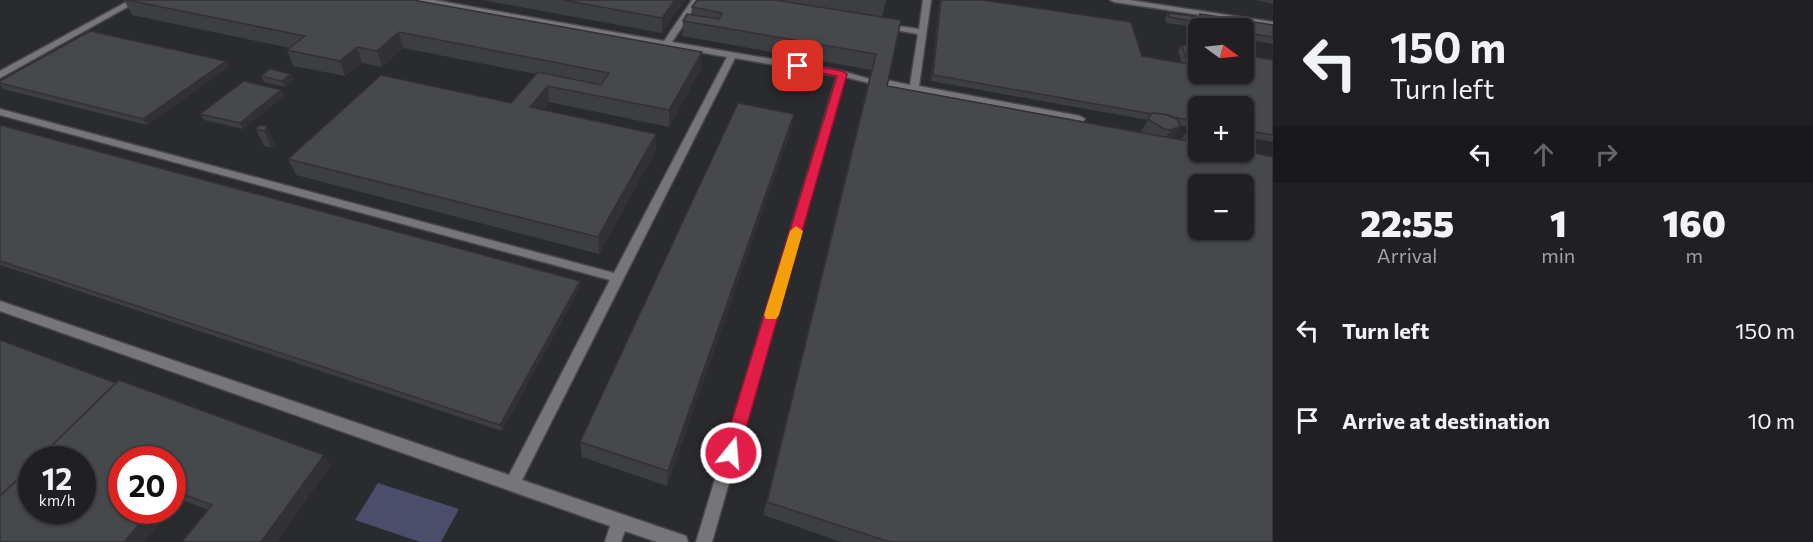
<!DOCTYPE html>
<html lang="en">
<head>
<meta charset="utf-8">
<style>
	body { margin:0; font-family:Commissioner,sans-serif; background:#28282a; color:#f1f3f6; height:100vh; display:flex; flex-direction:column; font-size:22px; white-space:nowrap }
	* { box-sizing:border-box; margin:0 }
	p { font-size:20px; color:#a2a3a5 }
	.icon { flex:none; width:33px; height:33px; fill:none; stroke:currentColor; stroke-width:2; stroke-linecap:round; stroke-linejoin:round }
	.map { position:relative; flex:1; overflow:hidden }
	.panel { display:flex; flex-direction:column; background:#202022; width:540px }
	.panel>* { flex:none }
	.guide { background:#202022; color:#f1f3f6; overflow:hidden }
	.needle { width:39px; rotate:105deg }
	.fabs { position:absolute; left:1188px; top:18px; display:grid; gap:12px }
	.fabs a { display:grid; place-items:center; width:66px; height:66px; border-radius:9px; background:#202022; box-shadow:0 2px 4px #0004,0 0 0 2px #3d3e40; font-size:30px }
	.speed { position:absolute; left:18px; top:446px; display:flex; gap:12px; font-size:30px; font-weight:700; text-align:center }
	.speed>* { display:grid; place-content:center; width:78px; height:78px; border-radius:50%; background:#202022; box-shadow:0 2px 4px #0004,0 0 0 2px #3d3e40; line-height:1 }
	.speed small { font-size:15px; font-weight:400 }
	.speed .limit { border:9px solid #d22; background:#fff; color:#111 }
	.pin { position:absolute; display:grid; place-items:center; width:51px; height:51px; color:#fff; margin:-26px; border-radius:12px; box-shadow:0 3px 9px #0006 }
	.me { position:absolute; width:66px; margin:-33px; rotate:17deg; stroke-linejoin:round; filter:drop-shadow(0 0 4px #0008) }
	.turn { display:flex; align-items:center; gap:21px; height:126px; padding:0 18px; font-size:27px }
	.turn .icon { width:78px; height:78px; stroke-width:2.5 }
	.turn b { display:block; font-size:42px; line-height:51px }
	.lanes { display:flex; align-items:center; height:57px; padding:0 18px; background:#0003; justify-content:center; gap:30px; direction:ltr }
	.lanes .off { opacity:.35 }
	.eta { display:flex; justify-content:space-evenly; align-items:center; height:102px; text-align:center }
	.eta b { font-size:36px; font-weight:800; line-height:42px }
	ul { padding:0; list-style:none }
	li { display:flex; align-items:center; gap:18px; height:90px; padding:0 18px }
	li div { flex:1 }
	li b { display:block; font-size:22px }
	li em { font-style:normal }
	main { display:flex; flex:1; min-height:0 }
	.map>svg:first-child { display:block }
</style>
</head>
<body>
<main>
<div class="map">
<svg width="1273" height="542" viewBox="0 0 1273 542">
	<rect width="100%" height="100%" fill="#2a2b2e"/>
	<polygon fill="#4b4d6a" points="378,483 459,509 441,542 420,542 355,520"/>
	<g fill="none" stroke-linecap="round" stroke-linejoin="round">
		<g stroke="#48484b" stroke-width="3">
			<g id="service">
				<polygon points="130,0 140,0 0,78 0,71"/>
				<polygon points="417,0 434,0 664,41 692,0 700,0 672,42 842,71 873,80 869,83 845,77 712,542 696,542 837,76 735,58 522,480 680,534 686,536 688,542 657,542 625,531 621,542 605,542 610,526 0,311 0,301 509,475 610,280 0,115 0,109 614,273 727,57 421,2"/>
				<polygon points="923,0 931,0 919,86 1080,116 1085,119 1083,121 883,85 881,83 886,80 910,85 918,34 884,28 880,26 884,24 919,29"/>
				<polygon points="1110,0 1129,0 1273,22 1273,26 1114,2"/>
			</g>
		</g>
		<use href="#service" fill="#76767a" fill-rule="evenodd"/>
	</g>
	<g fill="#3d3e40" fill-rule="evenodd">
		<polygon points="124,0 413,0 701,68 669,127 549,102 543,110 656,134 656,150 599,254 296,175 288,159 511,103 536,74 403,48 382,67 362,63 345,76 293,66 287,50 290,48 132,15"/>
		<polygon points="482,0 685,0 662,33"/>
		<path d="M697,0H886L882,17L887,86L1140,133L1148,120L931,81L939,6L941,0L1142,56L1182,63L1178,51L1182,45L1273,60V142L1244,137V106H1198V152L1273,542H842L763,515L871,70L682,36L683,21L691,14L692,7ZM1179,125L1190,127L1181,140L1172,138Z"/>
		<polygon points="1256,0 1273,0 1273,4"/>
		<polygon points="1168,13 1193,21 1189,26 1166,23 1165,18"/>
		<polygon points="1200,14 1273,25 1273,44 1244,39 1244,28 1200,28 1197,20"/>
		<polygon points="229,67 147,125 3,89 0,85 0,81"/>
		<polygon points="291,74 293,80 285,87 264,82 261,76"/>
		<polygon points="281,90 284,96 243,129 204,120 200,114"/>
		<polygon points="794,114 791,130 667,486 582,457 580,442"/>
		<polygon points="0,125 580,287 502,431 0,265"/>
		<polygon points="265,125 275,145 271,147 264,146 256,129"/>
		<polygon points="0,340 331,465 208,510 180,499 172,508 172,459"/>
	</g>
	<g fill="#323234">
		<polygon points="675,0 685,0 662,33 662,18"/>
		<polygon points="399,32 403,48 382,67 377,51"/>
		<polygon points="357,47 362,63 345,76 340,61"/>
		<polygon points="702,52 701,68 669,127 669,110"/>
		<polygon points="226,61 229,67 147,125 143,119"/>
		<polygon points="291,74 293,80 285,87 282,81"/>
		<polygon points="548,86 549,102 532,123 530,107"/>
		<polygon points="281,90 284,96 243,129 240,123"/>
		<polygon points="794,114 791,130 667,486 668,471"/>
		<polygon points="1180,126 1169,143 1160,146 1171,130"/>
		<polygon points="267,128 275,145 271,147 264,131"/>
		<polygon points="656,134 656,150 599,254 598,237"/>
		<polygon points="580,281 580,287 502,431 500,425"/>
		<polygon points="324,455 331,465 277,542 261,542"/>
		<polygon points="172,492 180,499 172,508"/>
		<polygon points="151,510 171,510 144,542 124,542"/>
	</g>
	<g fill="#47484b" stroke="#323234" stroke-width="1.5" fill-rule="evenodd">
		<polygon points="127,0 413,0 702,52 669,110 548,86 530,107 656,134 598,237 288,159 381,75 511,103 538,72 601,85 609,73 399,32 377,51 357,47 340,61 287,50 305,36"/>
		<polygon points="563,0 675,0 662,18"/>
		<path d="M697,0H775L901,20L887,86L1198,143V152L1244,151L1273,157V542H890L767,502L876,54L683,21L687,14L719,19L722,13L692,7ZM1198,184H1244V230H1198Z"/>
		<polygon points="941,0 982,0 1131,22 1142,56 1188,64 1182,45 1198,48 1198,74 1244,74 1244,55 1273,60 1273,135 1244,130 1244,106 1198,106 1198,122 1173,117 1164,114 1152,114 933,75"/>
		<polygon points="1168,13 1192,16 1193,21 1169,17"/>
		<polygon points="1200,14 1273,25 1273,37 1244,33 1244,28 1216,28 1205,27"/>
		<polygon points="90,31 226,61 143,119 0,83 0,81"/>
		<polygon points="270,69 291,74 282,81 261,76"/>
		<polygon points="244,81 281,90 240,123 200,114"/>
		<polygon points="738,103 794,114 668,471 580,442"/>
		<polygon points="1152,113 1164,114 1177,119 1180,126 1171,130 1164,129 1148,119"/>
		<polygon points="1198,122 1198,132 1195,131 1192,124"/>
		<polygon points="0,125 580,281 500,425 0,261"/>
		<polygon points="265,125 267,128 264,131 256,129 259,126"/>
		<polygon points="0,340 116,383 38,459 32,459 32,466 0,496"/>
		<polygon points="119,380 324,455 261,542 182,542 212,505 172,490 172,459 122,459 122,510 151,510 124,542 0,542 0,496 32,466 32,510 82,510 82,459 38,459"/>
	</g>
	<polygon fill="#e11d48" stroke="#92132f" stroke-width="1.5" points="798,63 842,71 847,74 739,453 737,458 731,461 725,458 722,453 837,76 795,68 793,66"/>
	<polygon fill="#f59e0b" points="796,226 803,231 779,315 776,319 766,319 764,315 790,231"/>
</svg>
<div class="fabs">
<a><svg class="needle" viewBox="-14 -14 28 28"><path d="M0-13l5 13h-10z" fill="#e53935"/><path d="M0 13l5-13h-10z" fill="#a2a3a5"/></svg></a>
<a>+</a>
<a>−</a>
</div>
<div class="speed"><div>12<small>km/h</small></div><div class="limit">20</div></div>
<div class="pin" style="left:798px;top:66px;background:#d93025"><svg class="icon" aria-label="arrive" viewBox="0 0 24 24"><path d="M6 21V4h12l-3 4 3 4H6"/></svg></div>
<svg class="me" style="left:731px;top:453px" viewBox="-20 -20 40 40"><circle r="17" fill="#e11d48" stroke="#fff" stroke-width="3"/><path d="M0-11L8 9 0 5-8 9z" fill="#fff"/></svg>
</div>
<section class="panel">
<div class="guide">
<div class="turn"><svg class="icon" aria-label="left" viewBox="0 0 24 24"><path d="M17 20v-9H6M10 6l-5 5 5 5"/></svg><div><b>150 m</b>Turn left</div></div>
<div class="lanes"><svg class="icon" aria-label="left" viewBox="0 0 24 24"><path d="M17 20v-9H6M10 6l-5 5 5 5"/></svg><svg class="icon off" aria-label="ahead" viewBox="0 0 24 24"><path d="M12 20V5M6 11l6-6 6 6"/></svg><svg class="icon off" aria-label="right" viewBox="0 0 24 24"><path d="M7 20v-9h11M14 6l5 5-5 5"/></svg></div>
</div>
<div class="eta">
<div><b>22:55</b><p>Arrival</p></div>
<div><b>1</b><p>min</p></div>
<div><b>160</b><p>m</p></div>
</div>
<ul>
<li><svg class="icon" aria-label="left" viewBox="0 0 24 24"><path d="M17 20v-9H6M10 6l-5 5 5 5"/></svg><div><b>Turn left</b></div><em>150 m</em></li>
<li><svg class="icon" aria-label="arrive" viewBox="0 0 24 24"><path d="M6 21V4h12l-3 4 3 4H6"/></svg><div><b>Arrive at destination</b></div><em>10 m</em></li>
</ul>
</section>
</main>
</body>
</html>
